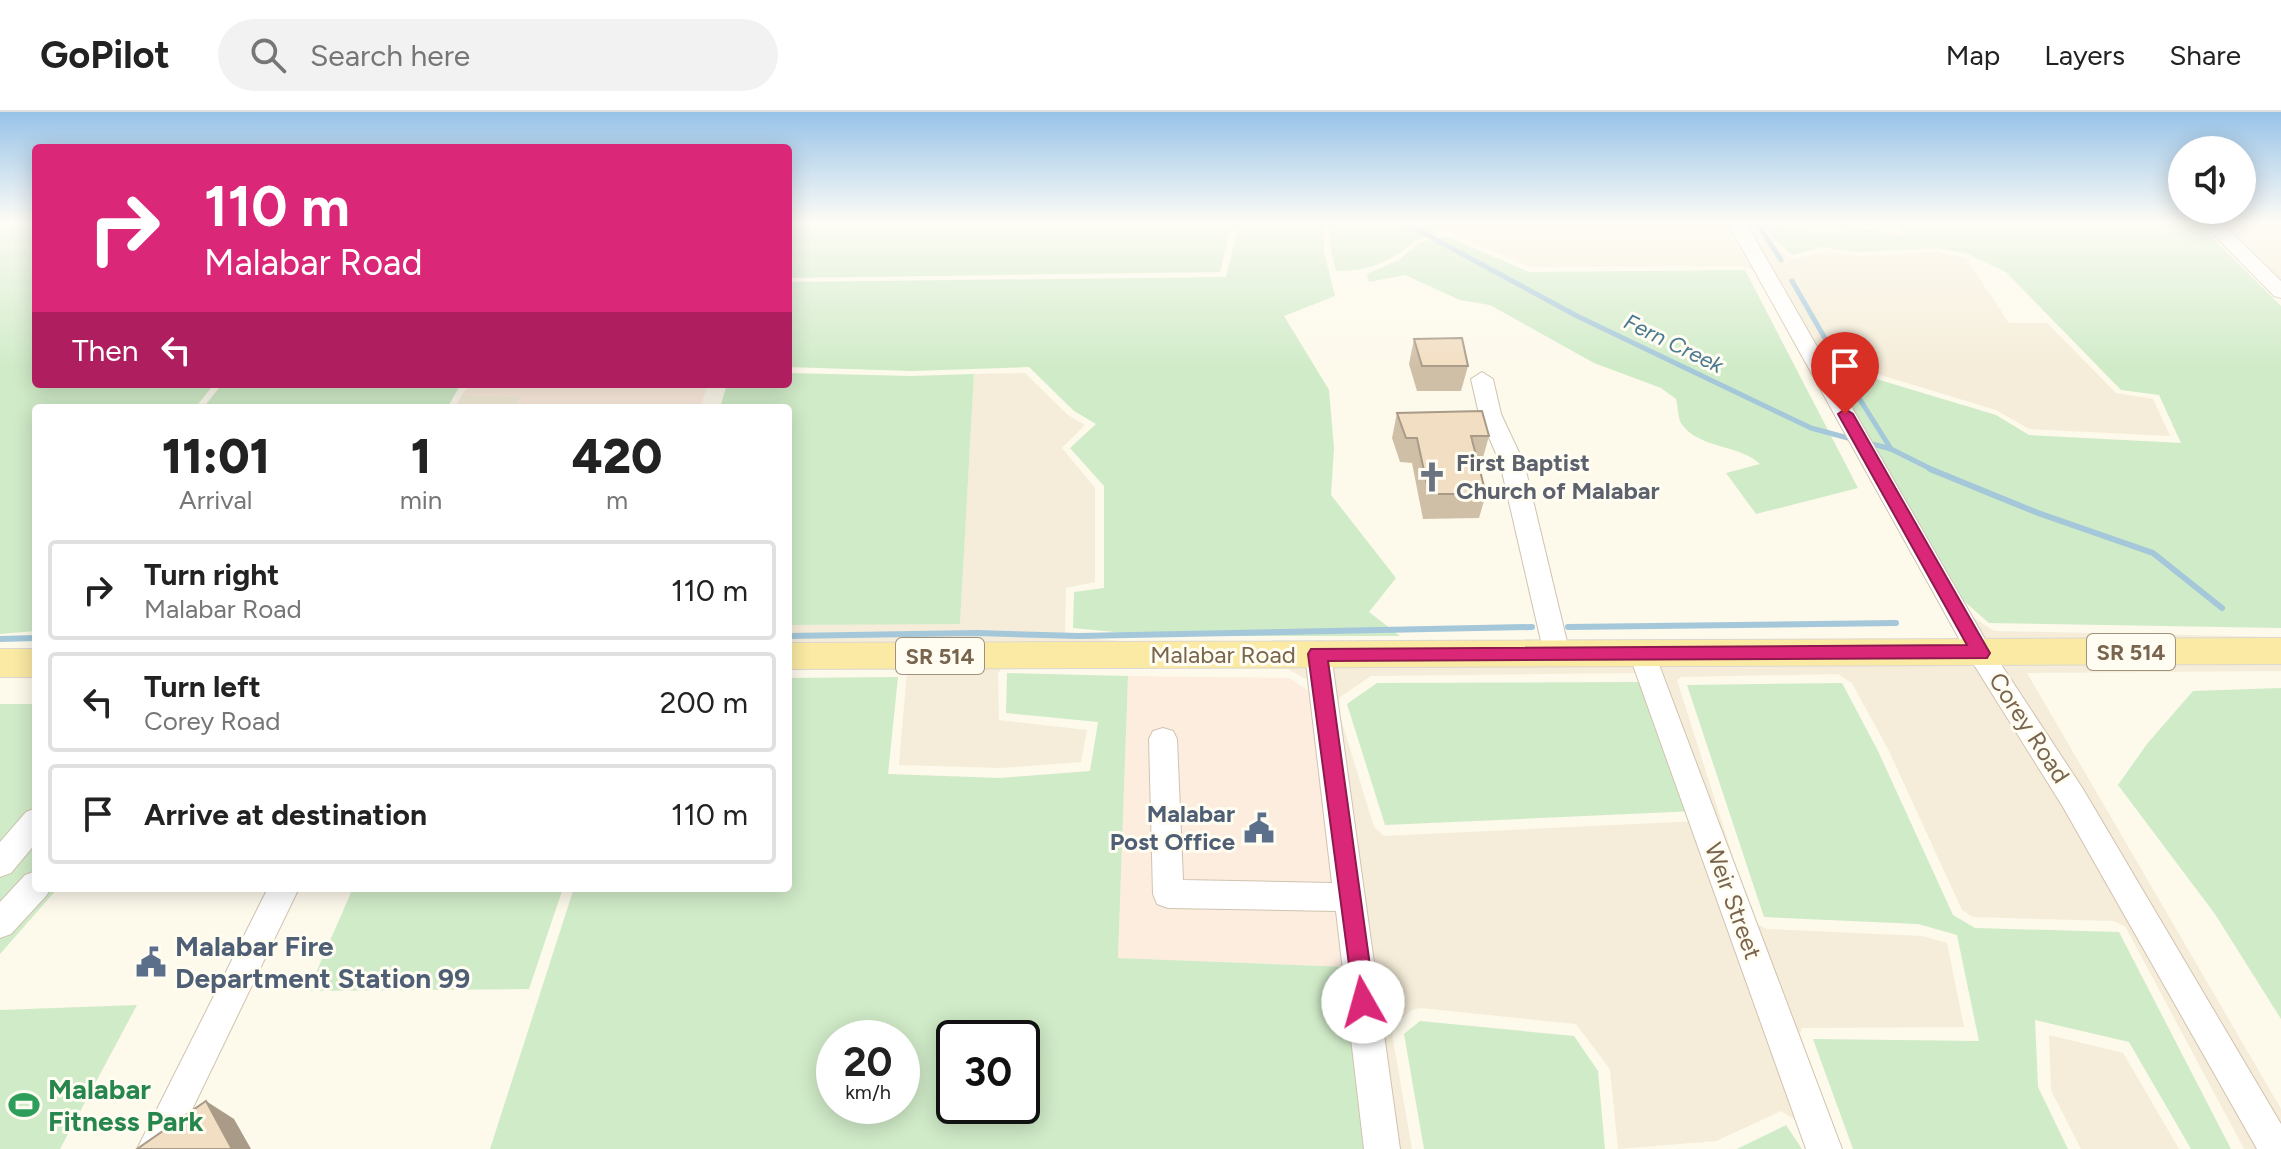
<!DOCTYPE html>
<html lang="en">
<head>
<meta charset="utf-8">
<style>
	body { margin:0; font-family:Figtree,sans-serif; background:#f2f2f2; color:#222; height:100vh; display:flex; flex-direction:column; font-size:30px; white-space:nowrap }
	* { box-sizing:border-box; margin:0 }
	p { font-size:26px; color:#767676 }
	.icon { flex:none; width:44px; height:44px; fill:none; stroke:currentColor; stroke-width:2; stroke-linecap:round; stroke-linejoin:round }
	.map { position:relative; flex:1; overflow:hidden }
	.details { position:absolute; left:32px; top:292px; width:760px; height:488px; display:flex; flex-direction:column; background:#fff; border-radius:8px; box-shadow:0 4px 20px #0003 }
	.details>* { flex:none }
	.hud { position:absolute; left:32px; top:32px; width:760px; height:244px; border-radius:8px; box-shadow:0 4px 20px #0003; background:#db2777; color:#fff; overflow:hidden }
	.fabs { position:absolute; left:2168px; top:24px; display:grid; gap:16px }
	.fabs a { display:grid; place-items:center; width:88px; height:88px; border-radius:50%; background:#fff; box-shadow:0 4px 20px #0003; font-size:40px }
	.speed { position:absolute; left:816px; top:908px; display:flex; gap:16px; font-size:40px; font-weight:700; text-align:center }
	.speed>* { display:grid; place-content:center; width:104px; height:104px; border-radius:50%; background:#fff; box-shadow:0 4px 20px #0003; line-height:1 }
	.speed small { font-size:20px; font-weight:400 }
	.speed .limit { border:4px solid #111; border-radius:12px; background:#fff; color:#111 }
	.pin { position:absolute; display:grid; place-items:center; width:68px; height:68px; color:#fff; margin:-82px -34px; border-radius:50% 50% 50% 0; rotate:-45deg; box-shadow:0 0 8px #0007 }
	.pin .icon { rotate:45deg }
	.me { position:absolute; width:88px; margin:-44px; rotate:353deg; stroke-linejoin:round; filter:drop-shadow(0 0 6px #0008) }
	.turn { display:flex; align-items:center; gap:28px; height:168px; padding:0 40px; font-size:36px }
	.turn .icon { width:104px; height:104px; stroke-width:2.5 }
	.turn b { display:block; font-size:56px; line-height:68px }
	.then { display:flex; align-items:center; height:76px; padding:0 40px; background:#0003; gap:16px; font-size:30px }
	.eta { display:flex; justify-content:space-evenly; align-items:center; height:136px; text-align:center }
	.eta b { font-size:48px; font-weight:800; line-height:56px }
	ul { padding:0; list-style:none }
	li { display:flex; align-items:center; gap:24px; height:100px; margin:0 16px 12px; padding:0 24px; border:4px solid #e0e0e0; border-radius:8px }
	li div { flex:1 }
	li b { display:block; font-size:30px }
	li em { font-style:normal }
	header { display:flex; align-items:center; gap:48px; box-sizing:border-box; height:112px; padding:0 40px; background:#fff; border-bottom:2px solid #e0e0e0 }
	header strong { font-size:38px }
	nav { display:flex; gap:44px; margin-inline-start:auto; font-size:28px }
	.search { width:560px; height:72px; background:#f2f2f2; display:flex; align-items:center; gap:20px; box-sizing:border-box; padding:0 28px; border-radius:44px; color:#767676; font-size:30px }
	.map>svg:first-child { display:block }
</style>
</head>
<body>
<header>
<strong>GoPilot</strong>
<div class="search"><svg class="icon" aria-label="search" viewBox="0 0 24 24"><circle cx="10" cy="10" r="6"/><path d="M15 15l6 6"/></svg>Search here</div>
<nav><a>Map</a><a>Layers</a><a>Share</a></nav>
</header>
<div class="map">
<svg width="2281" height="1037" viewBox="0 0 2281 1037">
	<rect width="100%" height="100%" fill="#fdf9eb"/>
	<g fill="#f5edd9" fill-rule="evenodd">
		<polygon points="1434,111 1729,111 1757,160 1742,154 1530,155 1449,120 1436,121"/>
		<polygon points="1745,111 1758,111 1768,128 1792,147 1825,140 1860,144 1938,140 1966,146 2009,211 2047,211 2116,281 2153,287 2170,324 2029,317 1996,298 1874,261 1829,258"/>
		<polygon points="2204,111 2281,111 2281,187"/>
		<polygon points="1025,261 1068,303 1085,313 1062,336 1095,376 1095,470 1066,476 1065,521 1072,524 1156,533 788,534 788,513 960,511 974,262"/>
		<polygon points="462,283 520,285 516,296 455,296"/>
		<polygon points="1971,504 1994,519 2281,525 2281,529 1986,531"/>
		<path d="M2281,549V559L2027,561L2281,997V1037H2244L2125,814L2113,809L1973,805L1962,798L1889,639L1852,571L1838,562L1681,565L1677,568L1752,805L1757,812L1767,817L1922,824L1947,831L1964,915L1802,916L1800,922L1841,1037L1781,999L1716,1029L1618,1037L1610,957L1576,912L1420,896L1412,898L1396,911L1392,922L1412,1037H1383L1315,572L1288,557L1129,555ZM1639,561L1698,709L1384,724L1374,715L1337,594L1340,585L1371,564Z"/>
		<polygon points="1004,553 998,562 999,608 1087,618 1081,650 1001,656 899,653 907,559 903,556 788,554"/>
		<polygon points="2049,923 2123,941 2179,1037 2081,1037 2051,978"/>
	</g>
	<g fill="#fdeddf">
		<polygon points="469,272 708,272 700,296 516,296 519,285 462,283"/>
		<polygon points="1128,564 1289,566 1309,579 1348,855 1118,846"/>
	</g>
	<g fill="#d0ebc8" fill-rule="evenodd">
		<polygon points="0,111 36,111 36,272 214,272 195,296 36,296 36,519 0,522"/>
		<polygon points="788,111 1232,111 1220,160 788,166"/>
		<polygon points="1239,111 1323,111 1324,140 1335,184 1284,204 1329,278 1334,336 1331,383 1396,466 1369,500 1400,524 1157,524 1073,516 1074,480 1104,476 1104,374 1070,336 1096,312 1074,299 1029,255 912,259 788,255 788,170 1226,165"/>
		<path d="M1330,111H1434L1436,121C1411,127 1411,135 1393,145C1374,156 1357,159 1336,159L1331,140Z"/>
		<polygon points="1765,111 1789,111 1813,121 1872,118 1906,124 1897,111 2197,111 2281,194 2281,516 1989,511 1965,490 1834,264 1873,266 1996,303 2029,323 2181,331 2159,283 2121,278 2006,160 1965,141 1936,136 1857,140 1822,135 1792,143 1775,128"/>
		<path d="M1446,124L1529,160L1745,158L1858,376L1756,402L1726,361L1760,352C1739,332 1698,337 1681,311C1678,306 1678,294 1676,287L1661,276L1594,251L1490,193L1460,188L1405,163L1369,170L1367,162L1399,148L1420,130Z"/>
		<polygon points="788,261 911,264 974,262 960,512 788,513 788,296 720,296 727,272 788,272"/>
		<polygon points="222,272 461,272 447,296 203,296"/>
		<path d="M1007,561L1128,564L1118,846L1348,855L1370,1037H490L574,776H788V566L898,565L888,662L1000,666L1090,659L1098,610L1006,601ZM834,926H902V994H834ZM954,926H1022V994H954Z"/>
		<polygon points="1639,570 1695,699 1385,713 1347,592 1377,571"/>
		<polygon points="1842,571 1878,639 1953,803 1975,816 2119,820 2231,1037 2191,1037 2129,930 2035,908 2038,975 2068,1037 1853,1037 1813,927 1979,929 1957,823 1918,812 1764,805 1687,573"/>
		<polygon points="2281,576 2281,907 2215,802 2118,673 2147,632 2193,579"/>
		<polygon points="0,592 36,592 36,776 58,776 0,842"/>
		<polygon points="353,776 563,776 529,877 308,879"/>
		<polygon points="137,893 60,1037 0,1037 0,898"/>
		<polygon points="1420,909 1574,924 1598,959 1605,1037 1424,1037 1404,922"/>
		<polygon points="1786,1013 1802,1037 1737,1037"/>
	</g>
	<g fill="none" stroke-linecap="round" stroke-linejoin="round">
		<g stroke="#a4c7d9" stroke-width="5">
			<polyline points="1405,111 1577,204 1811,316 1848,326"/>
			<polyline points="1757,111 1781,148"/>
			<polyline points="1792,169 1838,249"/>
			<polyline points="1849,270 1891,337"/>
			<polyline points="1872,332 1891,337 1935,359"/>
		</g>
		<g stroke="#a4c7d9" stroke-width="6">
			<polyline points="1930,357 2038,401 2153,441 2222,496"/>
			<polyline points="1568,515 1896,511"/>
			<polyline points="788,524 977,521 1079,524 1532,515"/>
			<polyline points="0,527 36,526"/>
		</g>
		<g stroke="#d0c3af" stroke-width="2">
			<g id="minor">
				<polygon points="1728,111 1746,111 1989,534 2083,677 2281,1012 2281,1037 2257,1037 2063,695 1971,548"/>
				<polygon points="2202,111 2222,111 2281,169 2281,186 2274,184"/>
				<polygon points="1482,260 1493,267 1501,302 1524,351 1570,542 1566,549 1557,552 1548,549 1544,542 1500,351 1479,302 1471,267"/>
				<polygon points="1318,532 1327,535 1331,542 1400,1037 1364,1037 1336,799 1168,796 1157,792 1153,782 1149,627 1153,619 1163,616 1173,619 1177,627 1183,768 1332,771 1305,542 1309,535"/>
				<polygon points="1642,532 1651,535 1655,542 1842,1037 1806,1037 1629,542 1633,535"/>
				<polygon points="36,696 36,731 11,761 0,765 0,730 26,700"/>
				<polygon points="36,759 36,776 50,776 47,783 11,822 0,826 0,790 25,763"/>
				<polygon points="268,776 299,776 173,1037 137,1037"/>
			</g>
		</g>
		<g stroke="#dcd7d1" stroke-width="2">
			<g id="major">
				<polygon points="2281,526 2281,552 788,557 788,531"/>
				<rect x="0" y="537" width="36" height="28"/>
			</g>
		</g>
		<use href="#minor" fill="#fff" fill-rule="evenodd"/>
		<use href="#major" fill="#faeaa4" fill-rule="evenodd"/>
	</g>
	<g fill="#d0bfa7">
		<polygon points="1414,227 1468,254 1461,279 1417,279 1409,252"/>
		<polygon points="1397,301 1489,324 1482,349 1477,349 1486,382 1479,406 1423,407 1412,351 1400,350 1392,326"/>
	</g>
	<polygon fill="#a99b88" points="206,989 234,1007 251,1037 232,1037"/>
	<g fill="#f2dec2" stroke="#a99b88" stroke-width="2">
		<polygon points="1462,226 1468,254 1422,254 1414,227"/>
		<polygon points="1482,299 1489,324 1471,324 1486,382 1429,382 1417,326 1406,326 1397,301"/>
		<polygon points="206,989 232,1037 137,1037"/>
	</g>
	<linearGradient id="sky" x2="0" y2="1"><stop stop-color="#97c3e8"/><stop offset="0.43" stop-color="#fefcf6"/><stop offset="1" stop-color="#fefcf6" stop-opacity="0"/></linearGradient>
	<rect width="2281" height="256" fill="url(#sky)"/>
	<polygon fill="#db2777" stroke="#8e194d" stroke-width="2" points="1845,297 1853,302 1987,536 1990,541 1987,546 1328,549 1375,890 1371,898 1363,901 1355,898 1308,542 1311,537 1967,533 1838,302"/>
	<defs>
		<g id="church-bare" transform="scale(2.4)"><path d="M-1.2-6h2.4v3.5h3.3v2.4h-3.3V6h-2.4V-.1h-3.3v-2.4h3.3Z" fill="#6b7280" stroke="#fffcf2" stroke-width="2.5" paint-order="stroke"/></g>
		<g id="civic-bare" transform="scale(2.4)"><path d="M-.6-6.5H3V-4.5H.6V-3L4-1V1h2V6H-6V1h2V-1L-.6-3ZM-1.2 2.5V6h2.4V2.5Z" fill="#5c6f8a" stroke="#fffcf2" stroke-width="2.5" paint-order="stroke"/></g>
		<g id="stadium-bare" transform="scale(2.4)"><path d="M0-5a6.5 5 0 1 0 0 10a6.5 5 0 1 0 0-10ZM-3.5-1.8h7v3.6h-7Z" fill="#2e9e5b" stroke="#fffcf2" stroke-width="2.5" paint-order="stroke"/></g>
	</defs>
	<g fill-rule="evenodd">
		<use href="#church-bare" x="1432" y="365"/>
		<use href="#civic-bare" x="1259" y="716"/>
		<use href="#civic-bare" x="151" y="850"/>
		<use href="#stadium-bare" x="24" y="993"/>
	</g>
	<g text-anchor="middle" stroke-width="6" stroke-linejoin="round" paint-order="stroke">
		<g font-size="22" font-style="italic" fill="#497993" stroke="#fffcf2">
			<text transform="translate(1674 231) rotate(26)" y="8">Fern Creek</text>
		</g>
		<g fill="#fffcf2" stroke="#a1927e" stroke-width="2">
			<rect x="2087" y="522" width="88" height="36" rx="6"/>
			<rect x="896" y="526" width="88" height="36" rx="6"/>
		</g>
		<g font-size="22" font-weight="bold" fill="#79644d">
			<text x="2131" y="548">SR 514</text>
			<text x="940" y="552">SR 514</text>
		</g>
		<g font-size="24" font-weight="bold" fill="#5b616d" stroke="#fffcf2" text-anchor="start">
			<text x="1456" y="359">First Baptist<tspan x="1456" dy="28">Church of Malabar</tspan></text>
		</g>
		<g font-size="24" fill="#79644d" stroke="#fffcf2">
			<text x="1223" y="551">Malabar Road</text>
			<text transform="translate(2029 616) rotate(57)" y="8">Corey Road</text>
			<text transform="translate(1733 789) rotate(70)" y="8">Weir Street</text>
		</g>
		<g font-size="24" font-weight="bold" fill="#4e5e75" stroke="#fffcf2" text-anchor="end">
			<text x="1235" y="710">Malabar<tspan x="1235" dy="28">Post Office</tspan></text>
		</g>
		<g font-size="28" font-weight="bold" fill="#4e5e75" stroke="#fffcf2" text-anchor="start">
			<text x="175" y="844">Malabar Fire<tspan x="175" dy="32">Department Station 99</tspan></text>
		</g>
		<g font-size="28" font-weight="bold" fill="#27864d" stroke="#fffcf2" text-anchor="start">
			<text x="48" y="987">Malabar<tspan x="48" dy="32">Fitness Park</tspan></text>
		</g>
	</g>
</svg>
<div class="fabs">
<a><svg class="icon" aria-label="sound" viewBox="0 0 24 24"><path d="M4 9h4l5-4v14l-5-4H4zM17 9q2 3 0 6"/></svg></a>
</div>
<div class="speed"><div>20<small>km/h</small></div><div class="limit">30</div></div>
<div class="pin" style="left:1845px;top:302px;background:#d93025"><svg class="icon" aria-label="arrive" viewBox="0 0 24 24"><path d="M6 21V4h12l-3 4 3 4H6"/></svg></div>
<svg class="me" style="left:1363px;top:890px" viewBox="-20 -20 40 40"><circle r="19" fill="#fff"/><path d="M0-13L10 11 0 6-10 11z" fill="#db2777"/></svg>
<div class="hud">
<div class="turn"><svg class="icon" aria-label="right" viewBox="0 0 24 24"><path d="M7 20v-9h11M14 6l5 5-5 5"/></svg><div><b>110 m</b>Malabar Road</div></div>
<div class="then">Then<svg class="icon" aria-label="left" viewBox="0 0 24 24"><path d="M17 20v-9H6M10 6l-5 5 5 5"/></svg></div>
</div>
<section class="details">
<div class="eta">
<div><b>11:01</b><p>Arrival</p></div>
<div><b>1</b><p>min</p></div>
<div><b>420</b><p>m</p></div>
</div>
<ul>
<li><svg class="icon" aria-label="right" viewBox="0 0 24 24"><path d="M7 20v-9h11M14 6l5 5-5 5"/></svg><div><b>Turn right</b><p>Malabar Road</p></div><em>110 m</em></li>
<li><svg class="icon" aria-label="left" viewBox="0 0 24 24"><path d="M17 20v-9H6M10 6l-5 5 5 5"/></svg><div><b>Turn left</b><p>Corey Road</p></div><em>200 m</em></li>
<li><svg class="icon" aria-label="arrive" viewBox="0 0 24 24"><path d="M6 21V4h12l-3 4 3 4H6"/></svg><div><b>Arrive at destination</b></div><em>110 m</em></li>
</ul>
</section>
</div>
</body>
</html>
